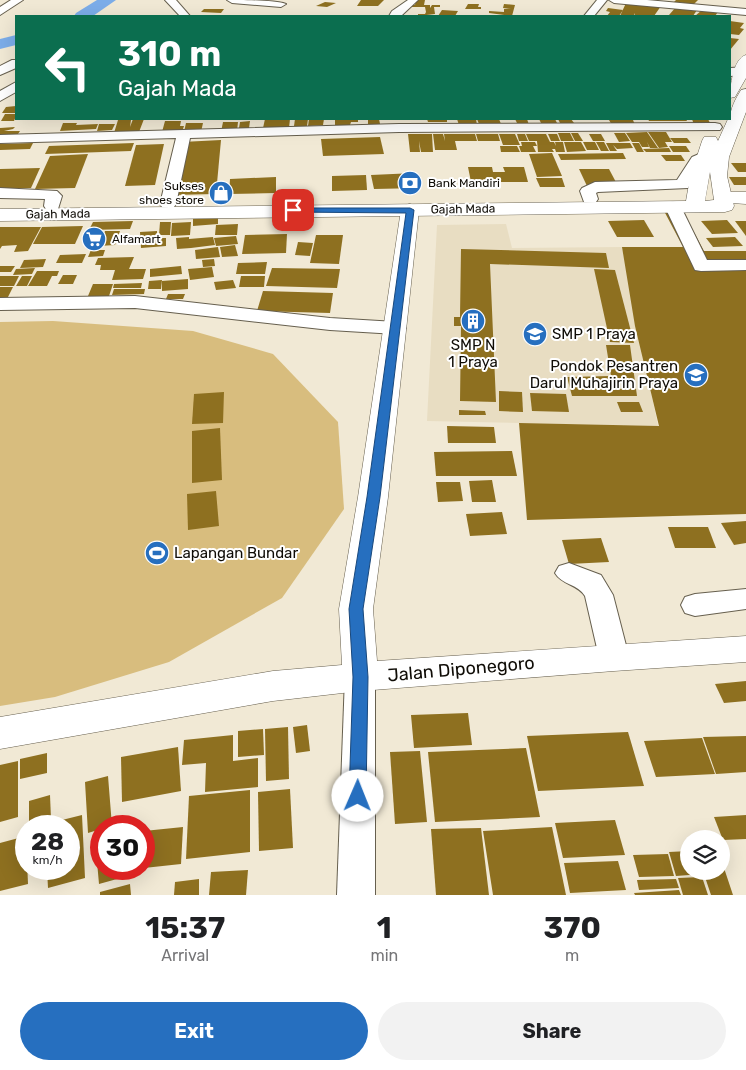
<!DOCTYPE html>
<html lang="en">
<head>
<meta charset="utf-8">
<style>
	body { margin:0; font-family:Rubik,sans-serif; background:#f2f2f2; color:#202124; height:100vh; display:flex; flex-direction:column; font-size:19px; white-space:nowrap }
	* { box-sizing:border-box; margin:0 }
	p { font-size:16px; color:#757577 }
	.icon { flex:none; width:28px; height:28px; fill:none; stroke:currentColor; stroke-width:2; stroke-linecap:round; stroke-linejoin:round }
	.map { position:relative; height:895px; overflow:hidden }
	.side { display:flex; flex-direction:column; background:#fff; flex:1 }
	.side>* { flex:none }
	.top-card { position:absolute; left:15px; top:15px; width:716px; height:105px; border-radius:0px; box-shadow:0 5px 20px #0002; background:#0b6e4f; color:#fff; overflow:hidden }
	.buttons { position:absolute; left:680px; top:830px; display:grid; gap:10px }
	.buttons a { display:grid; place-items:center; width:50px; height:50px; border-radius:50%; background:#fff; box-shadow:0 5px 20px #0002; font-size:25px }
	.speed { position:absolute; left:15px; top:815px; display:flex; gap:10px; font-size:25px; font-weight:700; text-align:center }
	.speed>* { display:grid; place-content:center; width:65px; height:65px; border-radius:50%; background:#fff; box-shadow:0 5px 20px #0002; line-height:1 }
	.speed small { font-size:12px; font-weight:400 }
	.speed .limit { border:8px solid #d22; background:#fff; color:#111 }
	.pin { position:absolute; display:grid; place-items:center; width:42px; height:42px; color:#fff; margin:-21px; border-radius:10px; box-shadow:0 2px 8px #0006 }
	.me { position:absolute; width:55px; margin:-28px; rotate:1deg; stroke-linejoin:round; filter:drop-shadow(0 0 4px #0008) }
	.turn { display:flex; align-items:center; gap:18px; height:105px; padding:0 20px; font-size:22px }
	.turn .icon { width:65px; height:65px; stroke-width:2.5 }
	.turn b { display:block; font-size:35px; line-height:42px }
	.eta { display:flex; justify-content:space-evenly; align-items:center; height:85px; text-align:center }
	.eta b { font-size:30px; font-weight:700; line-height:35px }
	.button { display:flex; gap:10px; margin-top:auto; padding:10px 20px }
	.button a { flex:1; height:58px; border-radius:30px; background:#266fbf; color:#fff; font-size:20px; font-weight:700; line-height:58px; text-align:center }
	.button a+a { background:#f2f2f2; color:#202124 }
	.map>svg:first-child { display:block }
</style>
</head>
<body>
<div class="map">
<svg width="746" height="895" viewBox="0 0 746 895">
	<rect width="100%" height="100%" fill="#f1e9d5"/>
	<polygon fill="#e8ddc2" points="506,224 512,248 622,247 658,426 427,421 437,225"/>
	<polygon fill="#d8bd7e" points="53,321 193,331 273,354 338,422 344,509 282,598 169,662 55,697 0,706 0,322"/>
	<g fill="none" stroke-linecap="round" stroke-linejoin="round">
		<g fill="#7cade9" fill-rule="evenodd">
			<polygon points="97,0 116,0 93,16 74,16 76,13"/>
			<polygon points="16,35 16,45 0,49 0,39"/>
		</g>
	</g>
	<g fill="#8e7020">
		<polygon points="361,0 384,0 378,6 357,6"/>
		<polygon points="416,0 425,0 424,5 430,5 430,8 432,5 440,5 440,7 434,7 435,14 418,16 418,14 425,14 426,12 425,7 411,7 412,5 415,5"/>
		<polygon points="676,0 698,0 694,4 682,5 684,3 674,2"/>
		<polygon points="325,2 336,3 327,7 316,6"/>
		<polygon points="626,3 661,6 654,16 635,16 635,13 634,16 620,16"/>
		<polygon points="468,4 479,4 478,7 481,7 481,9 465,9"/>
		<polygon points="504,4 515,5 512,16 489,13 489,11 504,12 504,9 511,9 503,8"/>
		<polygon points="676,7 697,10 693,16 669,15"/>
		<polygon points="608,8 623,10 619,16 607,16 610,12 606,11"/>
		<polygon points="204,9 224,9 221,13 201,12"/>
		<polygon points="442,10 458,11 455,16 438,16"/>
		<polygon points="702,10 718,12 715,16 695,16"/>
		<polygon points="730,21 744,23 740,28 744,29 739,35 730,34"/>
		<polygon points="730,38 739,39 730,50"/>
		<polygon points="16,106 16,113 2,113 6,107"/>
		<polygon points="5,114 16,114 16,116 14,121 1,121"/>
		<polygon points="133,119 144,119 139,132 114,133 118,120 131,120 130,127"/>
		<polygon points="265,119 290,119 289,128 263,128"/>
		<polygon points="295,119 308,119 307,126 294,126"/>
		<polygon points="309,119 324,119 323,125 308,126"/>
		<polygon points="335,119 358,119 358,122 351,122 350,125 335,125"/>
		<polygon points="368,119 379,119 380,124 368,124"/>
		<polygon points="427,119 447,119 447,122 428,122"/>
		<polygon points="457,119 476,119 477,125 459,125"/>
		<polygon points="477,119 499,119 501,124 479,124"/>
		<polygon points="515,119 527,119 529,125 518,125"/>
		<polygon points="539,119 555,119 557,123 541,123"/>
		<polygon points="558,119 571,119 574,123 560,123"/>
		<polygon points="648,119 686,119 687,121 649,121"/>
		<polygon points="692,119 708,119 711,125 694,125"/>
		<polygon points="609,120 633,120 635,125 612,125"/>
		<polygon points="165,121 181,121 180,126 184,126 182,132 162,132"/>
		<polygon points="250,121 249,128 239,128 240,122"/>
		<polygon points="223,122 238,122 237,131 221,132"/>
		<polygon points="63,123 77,123 76,125 98,124 96,129 60,131"/>
		<polygon points="186,123 203,123 201,132 184,132"/>
		<polygon points="99,124 115,124 112,130 97,131"/>
		<polygon points="15,127 13,129 4,131 20,131 18,134 2,134 0,137 0,128"/>
		<polygon points="647,132 658,148 650,148 647,142 649,147 642,147 639,142 632,142 626,133"/>
		<polygon points="648,132 666,132 672,142 665,142 668,147 659,148"/>
		<polygon points="558,133 570,133 574,141 561,141"/>
		<polygon points="571,133 578,133 583,141 575,141"/>
		<polygon points="614,133 625,133 630,141 619,142"/>
		<polygon points="408,134 432,134 433,152 421,152 419,141 420,152 410,152"/>
		<polygon points="433,134 443,134 445,141 444,134 475,134 477,141 455,141 457,150 435,150"/>
		<polygon points="476,134 498,134 500,141 478,141"/>
		<polygon points="499,134 515,134 520,145 503,145"/>
		<polygon points="517,134 525,134 528,141 519,141"/>
		<polygon points="526,134 546,134 550,142 554,142 556,146 555,142 563,142 565,152 556,152 555,149 552,149 554,152 538,152 537,141 529,141"/>
		<polygon points="548,134 557,134 560,141 551,141"/>
		<polygon points="589,134 601,134 605,141 593,141"/>
		<polygon points="380,137 384,154 323,156 321,139"/>
		<polygon points="670,138 687,138 691,143 674,143"/>
		<polygon points="221,140 216,194 172,195 182,142"/>
		<polygon points="521,142 535,142 537,146 533,146 536,152 521,152 519,146 522,146"/>
		<polygon points="564,142 581,142 586,151 567,152"/>
		<polygon points="583,142 595,142 599,150 587,150"/>
		<polygon points="596,142 604,142 609,151 601,151"/>
		<polygon points="33,143 30,149 0,150 0,144"/>
		<polygon points="134,143 131,151 45,154 49,146"/>
		<polygon points="606,143 630,143 633,148 617,149 613,145 617,151 610,151"/>
		<polygon points="632,143 639,143 644,152 637,152"/>
		<polygon points="164,144 155,185 125,186 136,145"/>
		<polygon points="500,146 517,146 520,152 501,152"/>
		<polygon points="669,146 686,146 690,152 673,152"/>
		<polygon points="669,148 671,152 646,152 643,149"/>
		<polygon points="552,153 562,176 537,177 529,154"/>
		<polygon points="623,153 626,159 561,160 558,154"/>
		<polygon points="88,154 75,188 35,189 50,156"/>
		<polygon points="661,155 681,155 685,161 666,161"/>
		<polygon points="731,163 746,163 746,172 738,172"/>
		<polygon points="468,167 492,167 493,172 505,172 503,167 524,167 528,182 471,182"/>
		<polygon points="40,168 31,188 0,189 0,169"/>
		<polygon points="579,169 609,169 618,186 587,186"/>
		<polygon points="415,173 420,188 374,189 371,175"/>
		<polygon points="366,175 367,190 332,191 332,176"/>
		<polygon points="276,177 276,193 229,194 230,179"/>
		<polygon points="729,177 746,177 746,185 734,185"/>
		<polygon points="536,178 562,178 565,187 540,187"/>
		<polygon points="681,208 704,251 746,251 746,514 527,520 519,423 659,426 635,326 622,247 683,247 663,209"/>
		<polygon points="218,217 218,224 193,226 193,218"/>
		<polygon points="644,220 654,237 617,237 608,221"/>
		<polygon points="727,220 738,233 712,234 701,221"/>
		<polygon points="133,221 130,229 89,230 93,222"/>
		<polygon points="735,221 746,221 746,236"/>
		<polygon points="160,222 171,222 170,235 159,235"/>
		<polygon points="191,222 190,235 171,236 172,223"/>
		<polygon points="238,224 237,235 215,235 216,225"/>
		<polygon points="83,226 75,244 33,244 42,227"/>
		<polygon points="0,227 41,227 28,251 14,252 17,245 2,246 0,249"/>
		<polygon points="91,231 103,231 98,244 86,244"/>
		<polygon points="105,231 120,231 115,245 99,246"/>
		<polygon points="157,231 157,238 166,238 166,246 141,248 140,232"/>
		<polygon points="287,234 286,253 242,254 245,235"/>
		<polygon points="316,235 343,235 339,264 310,263"/>
		<polygon points="236,236 238,244 216,246 214,238"/>
		<polygon points="189,237 189,239 213,237 215,245 191,248 190,241 191,248 177,249 176,238"/>
		<polygon points="735,237 743,246 713,247 706,238"/>
		<polygon points="298,242 313,243 310,256 295,255"/>
		<polygon points="235,245 238,256 222,257 220,247"/>
		<polygon points="218,247 220,257 196,259 195,250"/>
		<polygon points="461,249 606,253 609,268 490,264 496,402 460,401 461,326 454,326 454,317 460,317"/>
		<polygon points="91,250 105,250 103,256 88,257"/>
		<polygon points="86,254 82,263 56,263 60,255"/>
		<polygon points="134,257 129,269 146,269 143,279 112,280 115,270 100,270 101,265 95,265 98,258"/>
		<polygon points="46,259 43,267 20,268 24,260"/>
		<polygon points="214,259 215,266 203,267 202,260"/>
		<polygon points="267,262 265,274 236,274 238,263"/>
		<polygon points="0,266 15,266 11,272 0,272"/>
		<polygon points="181,266 182,274 150,277 150,269"/>
		<polygon points="212,267 214,277 190,280 188,269"/>
		<polygon points="35,268 32,274 13,275 16,269"/>
		<polygon points="272,268 340,269 337,288 266,286"/>
		<polygon points="594,269 615,270 634,343 610,342"/>
		<polygon points="37,271 59,271 57,276 52,276 47,286 28,286"/>
		<polygon points="63,275 77,275 73,284 58,284"/>
		<polygon points="0,276 19,276 14,286 0,286"/>
		<polygon points="22,276 32,276 27,286 16,286"/>
		<polygon points="241,276 265,276 264,287 239,287"/>
		<polygon points="188,279 188,289 162,291 162,281"/>
		<polygon points="162,280 161,289 148,289 149,281"/>
		<polygon points="233,280 236,288 216,290 214,282"/>
		<polygon points="142,283 141,288 113,288 114,284"/>
		<polygon points="93,284 113,284 109,296 88,296"/>
		<polygon points="0,287 13,287 6,301 0,301"/>
		<polygon points="114,289 145,289 144,294 112,295"/>
		<polygon points="263,291 333,293 330,313 257,311"/>
		<polygon points="168,294 185,294 183,299 166,299"/>
		<polygon points="606,345 630,345 637,396 572,396 567,377 611,376"/>
		<polygon points="499,391 522,392 523,412 499,411"/>
		<polygon points="224,392 223,423 192,424 194,394"/>
		<polygon points="530,393 566,394 569,412 532,411"/>
		<polygon points="617,402 639,402 643,412 621,412"/>
		<polygon points="459,410 485,411 486,415 459,415"/>
		<polygon points="447,426 494,427 496,443 448,443"/>
		<polygon points="220,428 222,480 192,483 192,431"/>
		<polygon points="512,451 517,476 436,476 434,452"/>
		<polygon points="492,480 496,502 472,502 469,481"/>
		<polygon points="436,482 460,482 463,501 438,502"/>
		<polygon points="216,491 219,526 188,530 187,494"/>
		<polygon points="502,512 507,534 470,536 466,514"/>
		<polygon points="746,521 746,543 734,545 721,523"/>
		<polygon points="668,527 708,527 716,548 675,548"/>
		<polygon points="601,538 609,562 569,564 562,540"/>
		<polygon points="746,681 746,701 724,703 715,684"/>
		<polygon points="468,713 472,745 414,748 411,715"/>
		<polygon points="307,725 310,751 296,753 293,727"/>
		<polygon points="288,727 289,779 266,781 265,729"/>
		<polygon points="263,729 264,755 238,757 238,731"/>
		<polygon points="628,732 644,786 538,791 527,736"/>
		<polygon points="233,735 233,761 258,758 258,787 205,792 206,763 182,765 184,740"/>
		<polygon points="746,736 746,772 716,774 703,737"/>
		<polygon points="702,738 715,774 656,777 644,741"/>
		<polygon points="178,747 181,791 122,802 121,757"/>
		<polygon points="526,748 540,817 435,822 428,752"/>
		<polygon points="420,751 427,822 395,824 390,752"/>
		<polygon points="47,753 47,773 20,779 20,759"/>
		<polygon points="18,761 18,817 0,822 0,765"/>
		<polygon points="108,776 112,826 101,826 101,829 88,833 85,782"/>
		<polygon points="290,789 293,848 259,851 258,792"/>
		<polygon points="250,790 250,852 186,859 189,796"/>
		<polygon points="50,795 51,819 29,825 29,801"/>
		<polygon points="82,815 85,878 48,888 47,869 69,869 69,826 46,826 46,824"/>
		<polygon points="746,815 746,839 723,840 714,817"/>
		<polygon points="615,820 625,855 563,858 555,823"/>
		<polygon points="183,827 181,864 144,868 144,831"/>
		<polygon points="552,827 566,895 493,895 483,831"/>
		<polygon points="481,828 489,895 436,895 431,829"/>
		<polygon points="26,836 28,884 0,891 0,843"/>
		<polygon points="101,837 101,869 116,869 117,879 99,884 95,839"/>
		<polygon points="689,851 689,871 701,871 702,874 676,876 669,852"/>
		<polygon points="668,854 674,876 639,877 633,855"/>
		<polygon points="618,861 626,890 570,893 564,863"/>
		<polygon points="722,862 733,895 711,895 703,871 721,871"/>
		<polygon points="248,870 246,895 209,895 211,872"/>
		<polygon points="702,877 708,895 683,895 678,878"/>
		<polygon points="199,879 199,895 174,895 175,882"/>
		<polygon points="676,879 679,888 639,890 637,880"/>
		<polygon points="130,884 131,895 100,895 100,892"/>
		<polygon points="679,890 681,895 635,895 634,893"/>
	</g>
	<g fill="none" stroke-linecap="round" stroke-linejoin="round">
		<g stroke="#665f4e" stroke-width="2">
			<g id="minor">
				<polygon points="11,0 23,0 0,15 0,7"/>
				<polygon points="165,0 176,0 190,16 180,16"/>
				<path d="M227,0C240,0 277,0 286,4L281,7L232,3Z"/>
				<polygon points="408,0 418,0 401,16 389,16 392,11"/>
				<polygon points="597,0 607,0 594,16 584,16"/>
				<polygon points="609,0 647,0 746,9 746,15 614,3"/>
				<polygon points="12,60 16,60 16,68 0,75 0,66"/>
				<polygon points="746,67 746,75 730,76 730,68"/>
				<polygon points="16,82 16,92 0,101 0,91"/>
				<polygon points="715,123 720,124 722,127 720,130 399,132 190,138 176,204 174,207 162,207 160,204 176,138 0,143 0,135 399,124"/>
				<polygon points="706,151 711,152 713,155 700,165 688,188 598,192 596,193 598,199 596,202 584,202 580,191 582,188 595,182 677,180 692,157"/>
				<polygon points="0,188 57,191 62,196 58,209 46,209 44,206 45,199 0,198"/>
				<polygon points="673,202 679,204 681,207 707,260 746,260 746,270 701,271 695,270 665,207 667,204"/>
				<polygon points="135,296 330,318 396,322 403,324 406,328 403,332 396,334 330,330 135,308 0,310 0,298"/>
				<path d="M569,563L601,575L613,595L629,657L625,665L614,669L603,665L599,657L585,596C578,584 562,585 555,573L559,566Z"/>
				<polygon points="746,589 746,609 695,616 685,613 681,605 685,597 695,594"/>
				<polygon points="360,665 371,668 375,677 375,895 337,895 345,677 349,668"/>
			</g>
		</g>
		<g stroke="#665f4e" stroke-width="1">
			<g id="major">
				<polygon points="724,192 746,192 746,204 717,202 715,198 717,194"/>
				<polygon points="410,204 417,206 419,210 388,497 373,609 377,661 746,636 746,662 614,671 360,691 273,701 0,749 0,717 273,671 342,665 339,609 358,497 401,210 403,206"/>
			</g>
		</g>
		<g stroke="#665f4e" stroke-width="1">
			<g id="highway">
				<path d="M746,55V78L735,97L730,98C730,87 733,58 746,55Z"/>
				<path d="M746,89V112L729,157L727,176L734,206L732,210L725,212L0,221V209L686,201L690,178L702,141L704,137H716L718,141L728,119H730C730,109 736,98 741,90ZM710,172L714,200L705,201Z"/>
			</g>
		</g>
		<use href="#minor" fill="#fff" fill-rule="evenodd"/>
		<use href="#major" fill="#fff" fill-rule="evenodd"/>
		<use href="#highway" fill="#fff" fill-rule="evenodd"/>
	</g>
	<polygon fill="#266fbf" stroke="#19487c" points="293,208 410,208 414,210 380,497 363,609 368,677 366,796 363,801 358,803 352,801 349,796 353,677 349,609 367,497 406,213 290,212 289,210"/>
	<defs>
		<g id="bank-disc" transform="scale(1.25)"><circle r="9.5" fill="#266fbf" stroke="#fff"/><path d="M-6-4H6V4H-6ZM0-2.3a2.3 2.3 0 1 0 0 4.6a2.3 2.3 0 1 0 0-4.6Z" fill="#fff"/></g>
		<g id="shop-disc" transform="scale(1.25)"><circle r="9.5" fill="#266fbf" stroke="#fff"/><path d="M-5-2.5h2.3a2.7 3.5 0 0 1 5.4 0H5L5.5 6h-11ZM-1.5-2.5h3a1.5 2.3 0 0 0-3 0Z" fill="#fff"/></g>
		<g id="supermarket-disc" transform="scale(1.25)"><circle r="9.5" fill="#266fbf" stroke="#fff"/><path d="M-6-5.5h2.5l.6 2H6L4.5 2H-2.5L-4.4-4H-6ZM-1.5 3.2a1.3 1.3 0 1 0 .1 0ZM3 3.2a1.3 1.3 0 1 0 .1 0Z" fill="#fff"/></g>
		<g id="building-disc" transform="scale(1.25)"><circle r="9.5" fill="#266fbf" stroke="#fff"/><path d="M-4-6H4V6H1V3H-1V6H-4ZM-2.5-4.3h1.7v1.8h-1.7ZM.8-4.3h1.7v1.8H.8ZM-2.5-1h1.7V.8h-1.7ZM.8-1h1.7V.8H.8Z" fill="#fff"/></g>
		<g id="school-disc" transform="scale(1.25)"><circle r="9.5" fill="#266fbf" stroke="#fff"/><path d="M0-5L7-2L0 1L-7-2ZM-4 1L0 2.5L4 1V4Q0 6-4 4Z" fill="#fff"/></g>
		<g id="stadium-disc" transform="scale(1.25)"><circle r="9.5" fill="#266fbf" stroke="#fff"/><path d="M0-5a6.5 5 0 1 0 0 10a6.5 5 0 1 0 0-10ZM-3.5-1.8h7v3.6h-7Z" fill="#fff"/></g>
	</defs>
	<g fill-rule="evenodd">
		<use href="#bank-disc" x="410" y="183"/>
		<use href="#shop-disc" x="221" y="193"/>
		<use href="#supermarket-disc" x="94" y="239"/>
		<use href="#building-disc" x="473" y="321"/>
		<use href="#school-disc" x="535" y="334"/>
		<use href="#school-disc" x="696" y="375"/>
		<use href="#stadium-disc" x="157" y="553"/>
	</g>
	<g text-anchor="middle" stroke-width="4" stroke-linejoin="round" paint-order="stroke">
		<g font-size="12" fill="#0f0c06" stroke="#fff" text-anchor="start">
			<text x="428" y="187">Bank Mandiri</text>
			<text x="204" y="190" text-anchor="end">Sukses<tspan x="204" dy="14">shoes store</tspan></text>
			<text x="112" y="243">Alfamart</text>
		</g>
		<g font-size="12" fill="#0f0c06" stroke="#fff">
			<text transform="translate(463 209) rotate(-1)" y="4">Gajah Mada</text>
			<text transform="translate(58 214) rotate(-1)" y="4">Gajah Mada</text>
		</g>
		<g font-size="15" fill="#0f0c06" stroke="#fff" text-anchor="start">
			<text x="552" y="339">SMP 1 Praya</text>
			<text x="473" y="350" text-anchor="middle">SMP N<tspan x="473" dy="17">1 Praya</tspan></text>
			<text x="678" y="371" text-anchor="end">Pondok Pesantren<tspan x="678" dy="17">Darul Muhajirin Praya</tspan></text>
			<text x="174" y="558">Lapangan Bundar</text>
		</g>
		<g font-size="18" fill="#0f0c06" stroke="#fff">
			<text transform="translate(461 669) rotate(-5)" y="6">Jalan Diponegoro</text>
		</g>
	</g>
</svg>
<div class="buttons">
<a><svg class="icon" aria-label="layers" viewBox="0 0 24 24"><path d="M12 4l9 5-9 5-9-5zM3 14l9 5 9-5"/></svg></a>
</div>
<div class="speed"><div>28<small>km/h</small></div><div class="limit">30</div></div>
<div class="pin" style="left:293px;top:210px;background:#d93025"><svg class="icon" aria-label="arrive" viewBox="0 0 24 24"><path d="M6 21V4h12l-3 4 3 4H6"/></svg></div>
<svg class="me" style="left:358px;top:796px" viewBox="-20 -20 40 40"><circle r="19" fill="#fff"/><path d="M0-13L10 11 0 6-10 11z" fill="#266fbf"/></svg>
<div class="top-card">
<div class="turn"><svg class="icon" aria-label="left" viewBox="0 0 24 24"><path d="M17 20v-9H6M10 6l-5 5 5 5"/></svg><div><b>310 m</b>Gajah Mada</div></div>
</div>
</div>
<section class="side">
<div class="eta">
<div><b>15:37</b><p>Arrival</p></div>
<div><b>1</b><p>min</p></div>
<div><b>370</b><p>m</p></div>
</div>
<div class="button"><a>Exit</a><a>Share</a></div>
</section>
</body>
</html>
